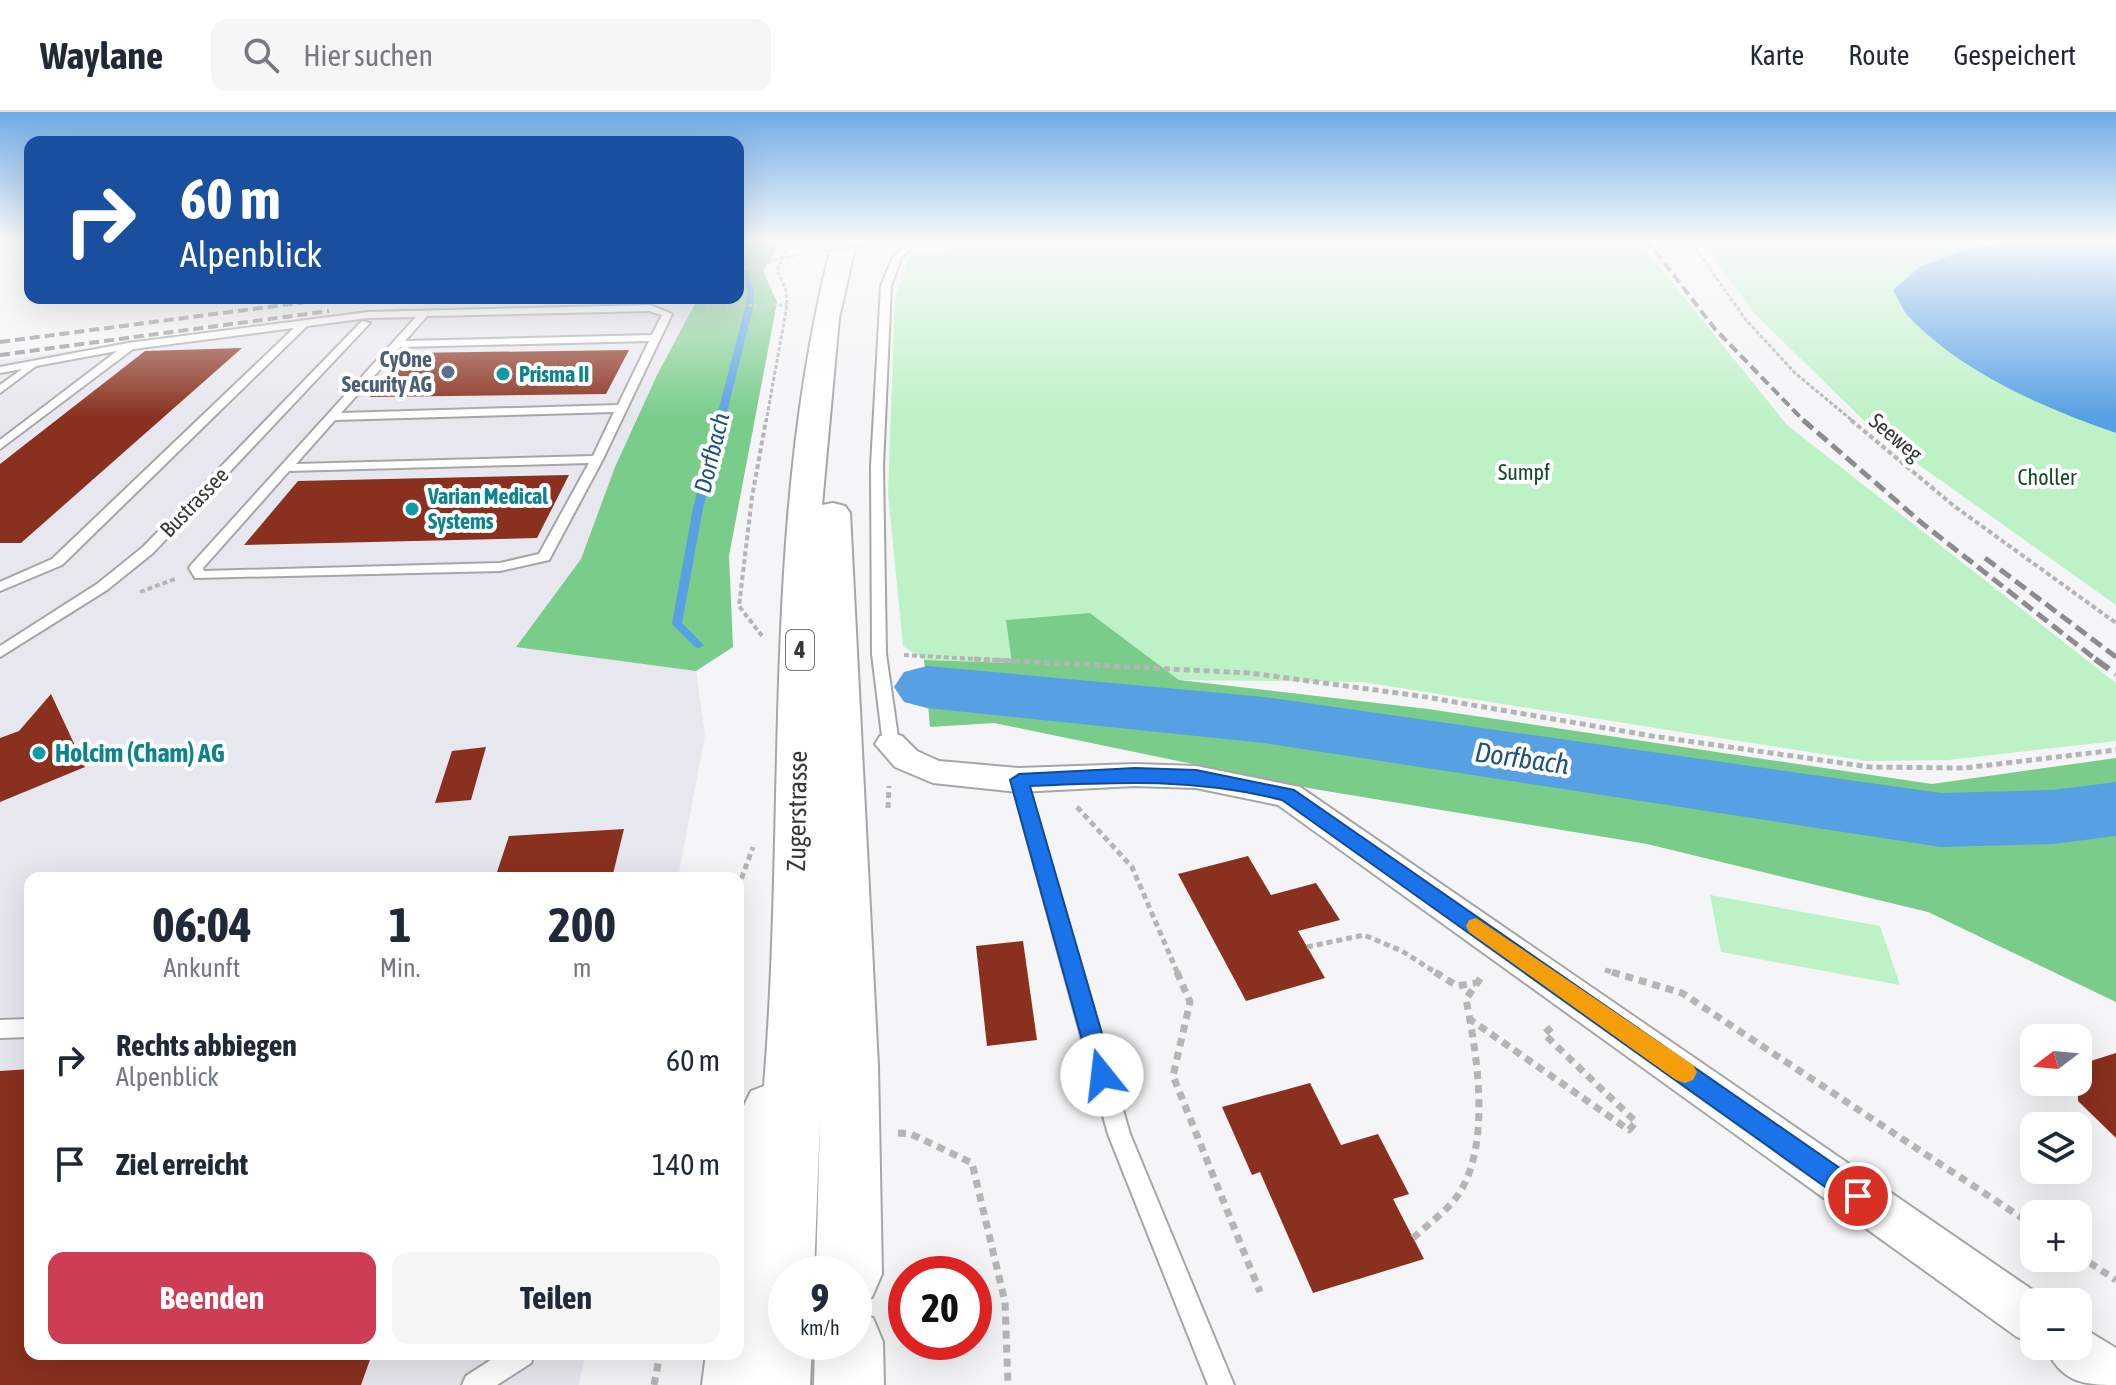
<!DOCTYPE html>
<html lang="de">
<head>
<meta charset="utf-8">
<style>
	body { margin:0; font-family:"Asap Condensed",sans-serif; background:#f6f6f7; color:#1f2937; height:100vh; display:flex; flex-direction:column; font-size:30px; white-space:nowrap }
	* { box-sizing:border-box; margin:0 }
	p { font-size:26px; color:#747a83 }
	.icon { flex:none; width:44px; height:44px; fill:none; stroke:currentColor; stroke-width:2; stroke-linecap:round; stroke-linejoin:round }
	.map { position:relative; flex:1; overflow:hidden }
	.sheet { position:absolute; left:24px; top:760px; width:720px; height:488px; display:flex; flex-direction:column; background:#fff; border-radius:16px; box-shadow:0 8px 32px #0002 }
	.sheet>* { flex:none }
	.guide { position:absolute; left:24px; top:24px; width:720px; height:168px; border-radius:16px; box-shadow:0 8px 32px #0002; background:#1a4fa0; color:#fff; overflow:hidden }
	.needle { width:52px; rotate:254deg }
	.controls { position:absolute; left:2020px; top:912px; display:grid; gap:16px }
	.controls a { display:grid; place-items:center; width:72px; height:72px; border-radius:16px; background:#fff; box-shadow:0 8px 32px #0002; font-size:40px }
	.speed { position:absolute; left:768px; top:1144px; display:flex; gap:16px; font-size:40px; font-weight:700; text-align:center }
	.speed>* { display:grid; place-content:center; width:104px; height:104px; border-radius:50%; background:#fff; box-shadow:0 8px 32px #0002; line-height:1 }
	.speed small { font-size:20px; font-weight:400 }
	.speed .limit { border:12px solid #d22; background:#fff; color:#111 }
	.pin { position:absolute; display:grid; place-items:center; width:68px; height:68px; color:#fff; margin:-34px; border:4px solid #fff; border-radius:50%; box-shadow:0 2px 8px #0007 }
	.me { position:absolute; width:88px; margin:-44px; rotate:344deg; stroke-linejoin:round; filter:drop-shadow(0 0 6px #0008) }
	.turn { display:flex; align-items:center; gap:28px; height:168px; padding:0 24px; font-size:36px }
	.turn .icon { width:104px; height:104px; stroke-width:2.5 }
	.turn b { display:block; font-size:56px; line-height:68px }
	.eta { display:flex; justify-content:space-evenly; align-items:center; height:136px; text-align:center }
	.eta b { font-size:48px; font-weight:700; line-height:56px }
	.action { display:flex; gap:16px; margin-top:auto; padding:16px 24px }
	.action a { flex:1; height:92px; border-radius:16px; background:#cd3d55; color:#fff; font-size:32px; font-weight:700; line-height:92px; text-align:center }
	.action a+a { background:#f6f6f7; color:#1f2937 }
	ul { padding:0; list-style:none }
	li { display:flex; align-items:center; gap:24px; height:104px; padding:0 24px }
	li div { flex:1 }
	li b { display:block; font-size:30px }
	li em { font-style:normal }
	header { display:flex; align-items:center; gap:48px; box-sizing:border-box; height:112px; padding:0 40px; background:#fff; border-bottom:2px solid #e0e1e3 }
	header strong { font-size:38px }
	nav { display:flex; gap:44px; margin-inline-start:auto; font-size:28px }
	.search { width:560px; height:72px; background:#f6f6f7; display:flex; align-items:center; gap:20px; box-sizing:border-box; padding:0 28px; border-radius:16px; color:#747a83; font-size:30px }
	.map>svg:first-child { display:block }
</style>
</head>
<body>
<header>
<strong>Waylane</strong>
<div class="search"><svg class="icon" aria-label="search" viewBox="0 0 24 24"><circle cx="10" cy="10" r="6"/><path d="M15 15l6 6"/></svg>Hier suchen</div>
<nav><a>Karte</a><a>Route</a><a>Gespeichert</a></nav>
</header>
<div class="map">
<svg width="2116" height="1273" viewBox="0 0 2116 1273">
	<rect width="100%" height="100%" fill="#f5f4f6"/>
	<polygon fill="#e7e7ef" points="557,186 697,188 657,263 615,355 581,447 516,534 696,559 705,623 678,766 30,766 30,1242 585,1242 579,1273 0,1273 0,248 436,191"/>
	<g fill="#bdf2c6">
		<polygon points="1029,127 1637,127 1787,313 2116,571 2116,629 1948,648 1867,649 1362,570 1179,568 1090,501 1012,551 924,548 903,534 888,381 895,186 910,142"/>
		<polygon points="1700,127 2023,127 1965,138 1921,154 1893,178 1966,251 2082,309 2116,321 2116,493 1884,328 1755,202"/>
		<polygon points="1710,783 1880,814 1900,873 1721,840"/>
	</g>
	<g fill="#79cc8a">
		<polygon points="738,127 782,127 763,159 777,190 729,444 733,535 696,559 516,535 581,447 615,355 657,263 698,186 738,186"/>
		<polygon points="1090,501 1179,568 1428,597 1932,672 2116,646 2116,890 1928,800 1647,732 1314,677 994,611 930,615 924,548 1012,551 1006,508"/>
	</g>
	<path fill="#57a0e4" d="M2023,127H2116V321C2044,296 1962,261 1908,204C1902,197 1898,186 1893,178L1921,154L1965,138Z"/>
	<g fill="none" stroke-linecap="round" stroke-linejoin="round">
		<polygon fill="#57a0e4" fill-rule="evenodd" points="738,140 741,142 754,180 753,196 703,396 682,511 704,533 699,536 695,535 672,512 693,396 745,196 748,180 738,152"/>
		<polygon fill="#57a0e4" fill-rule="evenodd" points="927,554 1264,585 1941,681 2053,678 2116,670 2116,724 2053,732 1941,735 1264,631 927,596 904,590 894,575 904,560"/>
	</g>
	<g fill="#89301e">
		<polygon points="242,236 21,431 0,431 0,352 145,239"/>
		<polygon points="629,238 606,282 370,285 407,241"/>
		<polygon points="569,363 537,426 244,433 298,369"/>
		<polygon points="51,582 85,655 0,690 0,626 19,619"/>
		<polygon points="486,635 471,688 435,691 452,639"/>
		<polygon points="624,717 612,766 495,766 509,724"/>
		<polygon points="1248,744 1271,783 1316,771 1340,808 1298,819 1325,866 1246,889 1178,762"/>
		<polygon points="1023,829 1037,928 987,934 976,834"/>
		<polygon points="2116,941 2116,1026 2078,989 2078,953"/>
		<polygon points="30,957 30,1242 372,1242 361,1273 0,1273 0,959"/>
		<polygon points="1310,971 1341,1033 1378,1022 1409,1082 1393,1087 1424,1147 1313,1181 1260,1060 1252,1063 1222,995"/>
	</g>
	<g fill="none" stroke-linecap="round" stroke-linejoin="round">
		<g stroke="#a6a6a7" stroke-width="4">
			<g id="service">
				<polygon points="913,127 922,127 901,146 891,174 883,354 886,542 899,632 891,637 883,632 872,542 871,354 881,174 893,145"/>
				<path d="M650,193L672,202L603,347L549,448L500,459L195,466L189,456L191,453L416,205L368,206L307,214L62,453L0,479V470L52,447L294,216L133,237L0,337V328L117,239L36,254L0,281V273L22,257L0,261V255L128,231L368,200ZM649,199L662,203L652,223L405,229L427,204ZM649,229L618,293L341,301L400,235ZM614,300L593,344L296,352L335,308ZM589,351L539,442L500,451L204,459L203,456L289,359Z"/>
				<polygon points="362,209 370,211 153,441 107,478 0,545 0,534 97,472 143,435"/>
				<polygon points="1019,662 1027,668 1130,1022 1234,1273 1208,1273 1108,1022 1011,668"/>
				<polygon points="30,907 30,925 0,926 0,908"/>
				<polygon points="500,1242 534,1242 531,1251 497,1273 462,1273 466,1264"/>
			</g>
		</g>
		<g stroke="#a6a6a7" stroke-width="4">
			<g id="minor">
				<polygon points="891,621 902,624 917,639 939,649 1019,656 1135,652 1196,654 1300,675 2050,1190 2034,1190 2034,1232 2017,1225 1278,693 1196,676 1135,674 1019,680 933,671 895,655 875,632 880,624"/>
				<path d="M2078,1213L2116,1236V1273C2081,1273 2060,1269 2045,1234H2078Z"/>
			</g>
		</g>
		<g stroke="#a6a6a7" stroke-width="4">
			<g id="primary">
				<path d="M833,127H857L839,206L822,393L833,391L845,394L850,401L878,954L882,1162L872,1185L854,1193V1162H816L820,1009L814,1162H786V1230H812L810,1273H702L706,1242H738V1006L751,979L764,974C787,690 760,406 833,127Z"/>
				<polygon points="854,1198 873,1206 883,1230 884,1273 814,1273 815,1230 854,1230"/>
			</g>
		</g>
		<g stroke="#b5b5b6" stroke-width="3" stroke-dasharray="4 2" stroke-linecap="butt">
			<polyline points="1689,127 1746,208 1795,261 1854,310"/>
			<polyline points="738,158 774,148"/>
			<polyline points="701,186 700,191 709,194 787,193"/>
			<polyline points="766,310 787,193 786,178 777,158 792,127"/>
		</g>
		<g stroke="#b5b5b6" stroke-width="4" stroke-dasharray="5 3" stroke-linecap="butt">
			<polyline points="1851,308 1954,394 2116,511"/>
			<polyline points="140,480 175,467"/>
			<polyline points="762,524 739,494 752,385 766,308"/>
			<polyline points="904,543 1012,549"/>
		</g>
		<g stroke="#b5b5b6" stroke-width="5" stroke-dasharray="6 4" stroke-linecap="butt">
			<polyline points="974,547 1250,561 1420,584 1652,624 1870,655 1964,656 2116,638"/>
			<polyline points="1077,695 1132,755 1178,862"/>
			<polyline points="888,696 889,674"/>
			<polyline points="738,776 753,735"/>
			<polyline points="1307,835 1364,823 1402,839 1438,862"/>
			<polyline points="1605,858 1619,862"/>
		</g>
		<g stroke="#b5b5b6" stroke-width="7" stroke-dasharray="8 6" stroke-linecap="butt">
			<polyline points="1177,860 1190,890 1173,964 1260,1180"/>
			<polyline points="1435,860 1457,874 1475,871"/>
			<polyline points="1612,860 1682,881 2034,1114"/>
			<polyline points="1468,906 1629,1018 1636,1010 1544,922 1554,913"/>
			<polyline points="898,1021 911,1022 972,1051 1005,1190 1008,1273"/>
			<path d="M1413,1126C1427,1113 1447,1099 1458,1083C1492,1032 1477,943 1466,887L1482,864"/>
			<polyline points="2078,1143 2116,1168"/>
			<polyline points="654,1273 660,1242"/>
		</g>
		<use href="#service" fill="#fff" fill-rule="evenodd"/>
		<use href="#minor" fill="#fff" fill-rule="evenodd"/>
		<use href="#primary" fill="#fff" fill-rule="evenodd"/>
		<g stroke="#8c8b8d" stroke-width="4" stroke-dasharray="10 5" stroke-linecap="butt">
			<polyline points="1646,127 1715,217 1805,310"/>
			<polyline points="738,133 785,127"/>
			<polyline points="0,230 337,186"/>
			<polyline points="0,243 329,199"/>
		</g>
		<g stroke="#8c8b8d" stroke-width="5" stroke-dasharray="13 6" stroke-linecap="butt">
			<polyline points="1803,308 1923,412 2098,549"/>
			<polyline points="1985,446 2116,545"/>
		</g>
		<polyline stroke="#8c8b8d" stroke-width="6" stroke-dasharray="17 8" stroke-linecap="butt" points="2095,547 2116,562"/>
		<g stroke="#b5b5b6" stroke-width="3" stroke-dasharray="4 2" stroke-linecap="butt">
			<polyline points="824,139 889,130"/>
			<polyline points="774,148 801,142"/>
		</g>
	</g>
	<linearGradient id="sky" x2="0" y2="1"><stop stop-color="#6eace6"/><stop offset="0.42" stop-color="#fafafb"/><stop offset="1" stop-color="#fafafb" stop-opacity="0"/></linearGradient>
	<rect width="2116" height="306" fill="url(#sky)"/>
	<path fill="#1a73e8" stroke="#114b97" stroke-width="2" d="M1135,656L1196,658L1294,678L1867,1075L1871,1084L1867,1092L1858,1096L1849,1092L1282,688C1195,666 1118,670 1030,674L1114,963L1111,971L1102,974L1094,971L1010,668L1019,662Z"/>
	<polygon fill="#f59e0b" points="1476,806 1693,953 1697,960 1693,968 1685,971 1676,968 1469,820 1466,814 1469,808"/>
	<circle fill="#5c6f8a" stroke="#fff" stroke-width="3" cx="448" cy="260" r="8"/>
	<g fill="#0f9aa8" stroke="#fff" stroke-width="3">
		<circle cx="503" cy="262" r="8"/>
		<circle cx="412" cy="397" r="8"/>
		<circle cx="39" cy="641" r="8"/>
	</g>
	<g text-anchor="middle" stroke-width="8" stroke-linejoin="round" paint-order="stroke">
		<g font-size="22" font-weight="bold" fill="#4e5e75" stroke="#fff" text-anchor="end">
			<text x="432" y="255">CyOne<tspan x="432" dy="25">Security AG</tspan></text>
		</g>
		<g font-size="22" font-weight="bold" fill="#0d838f" stroke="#fff" text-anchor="start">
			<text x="519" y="270">Prisma II</text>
			<text x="428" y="392">Varian Medical<tspan x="428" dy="25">Systems</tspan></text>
		</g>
		<g font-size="22" fill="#383839" stroke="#fff">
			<text transform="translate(1896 325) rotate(40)" y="8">Seeweg</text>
			<text transform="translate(194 390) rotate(-46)" y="8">Bustrassee</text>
		</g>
		<g font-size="22" fill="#104d23" stroke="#fff">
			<text x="1524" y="368">Sumpf</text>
			<text x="2047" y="373">Choller</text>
		</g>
		<g font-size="24" font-style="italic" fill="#1f527f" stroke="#fff">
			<text transform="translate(712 341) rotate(-76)" y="8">Dorfbach</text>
		</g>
		<rect fill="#fff" stroke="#747474" stroke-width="2" x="786" y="518" width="28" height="40" rx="6"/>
		<g font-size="24" font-weight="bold" fill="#383839">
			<text x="800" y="546">4</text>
		</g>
		<g font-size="26" font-weight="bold" fill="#0d838f" stroke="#fff" text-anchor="start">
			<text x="55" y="650">Holcim (Cham) AG</text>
		</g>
		<g font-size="26" fill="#383839" stroke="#fff">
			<text transform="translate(797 699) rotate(-89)" y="9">Zugerstrasse</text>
		</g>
		<g font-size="28" font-style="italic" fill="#1f527f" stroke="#fff">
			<text transform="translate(1522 646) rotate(8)" y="10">Dorfbach</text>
		</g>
	</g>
</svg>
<div class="controls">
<a><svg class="needle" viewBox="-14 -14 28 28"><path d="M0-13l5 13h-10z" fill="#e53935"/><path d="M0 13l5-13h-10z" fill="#747a83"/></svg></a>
<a><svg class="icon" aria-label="layers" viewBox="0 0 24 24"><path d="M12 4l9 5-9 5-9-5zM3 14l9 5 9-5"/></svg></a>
<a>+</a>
<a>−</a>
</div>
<div class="speed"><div>9<small>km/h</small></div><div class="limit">20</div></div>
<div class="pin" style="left:1858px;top:1084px;background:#d93025"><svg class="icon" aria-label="arrive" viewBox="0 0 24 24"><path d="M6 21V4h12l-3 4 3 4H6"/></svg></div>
<svg class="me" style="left:1102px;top:963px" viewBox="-20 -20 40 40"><circle r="19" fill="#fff"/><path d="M0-13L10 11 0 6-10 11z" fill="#1a73e8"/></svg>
<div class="guide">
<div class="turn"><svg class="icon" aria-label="right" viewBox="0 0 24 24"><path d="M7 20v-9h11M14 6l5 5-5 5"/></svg><div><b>60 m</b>Alpenblick</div></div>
</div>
<section class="sheet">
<div class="eta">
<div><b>06:04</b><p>Ankunft</p></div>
<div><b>1</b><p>Min.</p></div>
<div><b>200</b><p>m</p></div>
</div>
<ul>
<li><svg class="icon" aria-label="right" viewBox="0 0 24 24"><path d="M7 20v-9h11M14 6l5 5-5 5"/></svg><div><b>Rechts abbiegen</b><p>Alpenblick</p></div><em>60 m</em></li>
<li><svg class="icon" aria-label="arrive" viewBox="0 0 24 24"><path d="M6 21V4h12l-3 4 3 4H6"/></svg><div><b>Ziel erreicht</b></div><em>140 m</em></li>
</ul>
<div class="action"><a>Beenden</a><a>Teilen</a></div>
</section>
</div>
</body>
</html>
